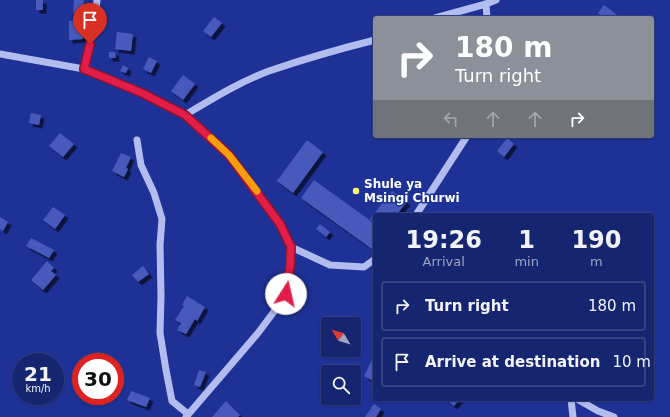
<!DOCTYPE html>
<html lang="en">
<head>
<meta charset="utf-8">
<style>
	body { margin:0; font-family:"DejaVu Sans",sans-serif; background:#1f2d75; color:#f1f3f6; height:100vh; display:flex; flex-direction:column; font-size:15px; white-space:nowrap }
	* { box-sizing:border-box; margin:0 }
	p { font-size:13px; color:#9ea5c3 }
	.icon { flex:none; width:22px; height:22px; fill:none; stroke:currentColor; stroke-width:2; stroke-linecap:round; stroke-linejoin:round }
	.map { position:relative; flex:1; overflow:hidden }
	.side { position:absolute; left:373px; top:213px; width:281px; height:188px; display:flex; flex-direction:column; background:#162570; border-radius:4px; box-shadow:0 1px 3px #0004,0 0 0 1px #354283 }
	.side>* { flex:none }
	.top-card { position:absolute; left:373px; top:16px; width:281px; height:122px; border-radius:4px; box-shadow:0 1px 3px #0004,0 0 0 1px #354283; background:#8c9099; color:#fff; overflow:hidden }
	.needle { width:26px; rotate:308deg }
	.tools { position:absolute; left:321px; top:317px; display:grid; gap:8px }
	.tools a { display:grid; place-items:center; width:40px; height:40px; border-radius:4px; background:#162570; box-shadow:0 1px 3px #0004,0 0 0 1px #354283; font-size:20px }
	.speed { position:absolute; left:12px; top:353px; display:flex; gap:8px; font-size:20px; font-weight:700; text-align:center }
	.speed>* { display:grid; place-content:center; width:52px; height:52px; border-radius:50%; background:#162570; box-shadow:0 1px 3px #0004,0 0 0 1px #354283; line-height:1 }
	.speed small { font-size:10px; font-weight:400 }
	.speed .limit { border:6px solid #d22; background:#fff; color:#111 }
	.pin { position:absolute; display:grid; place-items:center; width:34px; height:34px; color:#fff; margin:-41px -17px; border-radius:50% 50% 50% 0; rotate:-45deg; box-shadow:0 0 4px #0007 }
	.pin .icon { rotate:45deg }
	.me { position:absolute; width:44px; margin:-22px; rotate:10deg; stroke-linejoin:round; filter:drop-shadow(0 0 3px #0008) }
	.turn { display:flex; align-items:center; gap:14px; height:84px; padding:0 16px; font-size:18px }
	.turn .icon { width:52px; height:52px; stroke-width:2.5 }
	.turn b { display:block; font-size:28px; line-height:34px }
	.lanes { display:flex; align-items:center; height:38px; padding:0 16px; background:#0003; justify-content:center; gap:20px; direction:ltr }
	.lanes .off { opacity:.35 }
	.eta { display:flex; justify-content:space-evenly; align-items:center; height:68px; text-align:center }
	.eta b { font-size:24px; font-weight:600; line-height:28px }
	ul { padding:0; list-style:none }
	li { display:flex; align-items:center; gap:12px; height:50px; margin:0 8px 6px; padding:0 8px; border:2px solid #354283; border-radius:4px }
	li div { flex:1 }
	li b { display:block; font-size:15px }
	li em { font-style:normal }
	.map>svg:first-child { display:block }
</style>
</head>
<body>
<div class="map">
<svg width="670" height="417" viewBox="0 0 670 417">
	<defs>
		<filter id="shadow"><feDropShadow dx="3.5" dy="3.5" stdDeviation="0" flood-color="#0009"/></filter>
	</defs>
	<rect width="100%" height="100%" fill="#1e3196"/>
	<g fill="#465abc" filter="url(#shadow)">
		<rect x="36" y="0" width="7" height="10"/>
		<polygon points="74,0 84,0 82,14 73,13"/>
		<polygon points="604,5 620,17 619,18 604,18 598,13"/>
		<polygon points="214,17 222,23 211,37 203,31"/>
		<polygon points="82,20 83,39 69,40 69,21"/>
		<polygon points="117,32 133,34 131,51 115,49"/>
		<polygon points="109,52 115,52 116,58 109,58"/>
		<polygon points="149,57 157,61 151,73 143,69"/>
		<polygon points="123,65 128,68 126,73 120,71"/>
		<polygon points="183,75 195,84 183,100 171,91"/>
		<polygon points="31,113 41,115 39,125 29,123"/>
		<polygon points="60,133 74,144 63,157 49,146"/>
		<polygon points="507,138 514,144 504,157 497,151"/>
		<polygon points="307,140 323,152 293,193 277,181"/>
		<polygon points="121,153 131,157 126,168 128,169 124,177 112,171"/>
		<polygon points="314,180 375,224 375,245 372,249 301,198"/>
		<polygon points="392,191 407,202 396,215 375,215 375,223 370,219"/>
		<polygon points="53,207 65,215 55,229 43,220"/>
		<polygon points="0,217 8,222 3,231 0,229"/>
		<polygon points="320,224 330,232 326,237 316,229"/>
		<polygon points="31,238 54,250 49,258 26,246"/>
		<polygon points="47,261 54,268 51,271 56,275 43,290 31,280"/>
		<polygon points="143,266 149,274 138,282 132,275"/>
		<polygon points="187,296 205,307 197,321 195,319 186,334 177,330 181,323 175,320 184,306 182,305"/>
		<polygon points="372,360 375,362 375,382 364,376"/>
		<polygon points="199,370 206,372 200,387 194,385"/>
		<polygon points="131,391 150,398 146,407 127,400"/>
		<polygon points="445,399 460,399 454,406"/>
		<polygon points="226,401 240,415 238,417 212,417"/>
		<polygon points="374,404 381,409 376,417 365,417"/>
	</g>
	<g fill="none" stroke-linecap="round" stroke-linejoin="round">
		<g stroke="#b2bcef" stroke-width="7">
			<polyline points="486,4 487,18"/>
			<polyline points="435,18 486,4 496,0"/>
			<polyline points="0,54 84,69 142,93 185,115 229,155 280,224 291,247 290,267 286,293 273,313 258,333 186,417"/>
			<polyline points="84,69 95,20 97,0"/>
			<path d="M185,115C212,99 239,82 269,71C304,59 339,49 375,40"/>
			<polyline points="137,140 141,165 154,193 162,219 160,245 161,296 160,333 166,370 172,401 188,414"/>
			<polyline points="416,215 467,136"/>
			<polyline points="291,247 330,265 364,267 375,259"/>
			<polyline points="571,399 573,417"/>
			<polyline points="577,399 598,411 614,417"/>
		</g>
	</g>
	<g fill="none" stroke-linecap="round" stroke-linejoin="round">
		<g stroke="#92132f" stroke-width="10">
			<polyline id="route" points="90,44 84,69 142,93 185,115 229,155 280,224 291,247 290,267 286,294"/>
		</g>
		<use href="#route" stroke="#e11d48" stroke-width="7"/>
		<polyline stroke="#f59e0b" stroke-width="7" points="211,138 229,155 257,191"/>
	</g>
	<circle fill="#fdfc71" stroke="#1e3196" stroke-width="1.5" cx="356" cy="191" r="4"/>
	<g text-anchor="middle" stroke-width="3" stroke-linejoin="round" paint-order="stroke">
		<g font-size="12" font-weight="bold" fill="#fff" stroke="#1e3196" text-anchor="start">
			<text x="364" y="188">Shule ya<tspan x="364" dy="14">Msingi Churwi</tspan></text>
		</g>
	</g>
</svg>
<div class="tools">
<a><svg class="needle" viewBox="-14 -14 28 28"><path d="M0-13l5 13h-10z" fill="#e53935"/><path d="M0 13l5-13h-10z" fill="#9ea5c3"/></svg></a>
<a><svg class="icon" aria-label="search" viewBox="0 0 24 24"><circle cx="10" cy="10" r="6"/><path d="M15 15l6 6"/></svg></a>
</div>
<div class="speed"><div>21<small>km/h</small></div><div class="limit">30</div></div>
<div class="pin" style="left:90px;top:44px;background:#d93025"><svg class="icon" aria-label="arrive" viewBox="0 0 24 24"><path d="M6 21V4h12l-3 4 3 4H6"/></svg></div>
<svg class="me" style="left:286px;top:294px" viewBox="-20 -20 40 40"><circle r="19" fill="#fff"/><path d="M0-13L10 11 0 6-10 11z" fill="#e11d48"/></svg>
<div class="top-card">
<div class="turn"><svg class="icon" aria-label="right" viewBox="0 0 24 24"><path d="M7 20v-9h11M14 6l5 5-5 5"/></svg><div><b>180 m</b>Turn right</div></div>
<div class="lanes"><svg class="icon off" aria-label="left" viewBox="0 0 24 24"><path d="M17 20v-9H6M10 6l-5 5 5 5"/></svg><svg class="icon off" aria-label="ahead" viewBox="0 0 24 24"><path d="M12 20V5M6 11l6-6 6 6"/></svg><svg class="icon off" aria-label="ahead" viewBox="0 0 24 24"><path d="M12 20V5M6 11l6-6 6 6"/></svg><svg class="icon" aria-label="right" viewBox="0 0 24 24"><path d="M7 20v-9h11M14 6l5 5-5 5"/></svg></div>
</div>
<section class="side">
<div class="eta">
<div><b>19:26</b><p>Arrival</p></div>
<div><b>1</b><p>min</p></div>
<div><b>190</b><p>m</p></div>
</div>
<ul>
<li><svg class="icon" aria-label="right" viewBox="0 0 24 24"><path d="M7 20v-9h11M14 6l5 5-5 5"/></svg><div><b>Turn right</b></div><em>180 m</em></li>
<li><svg class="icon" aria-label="arrive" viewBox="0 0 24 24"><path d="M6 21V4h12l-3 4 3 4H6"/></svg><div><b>Arrive at destination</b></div><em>10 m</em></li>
</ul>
</section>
</div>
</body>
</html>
